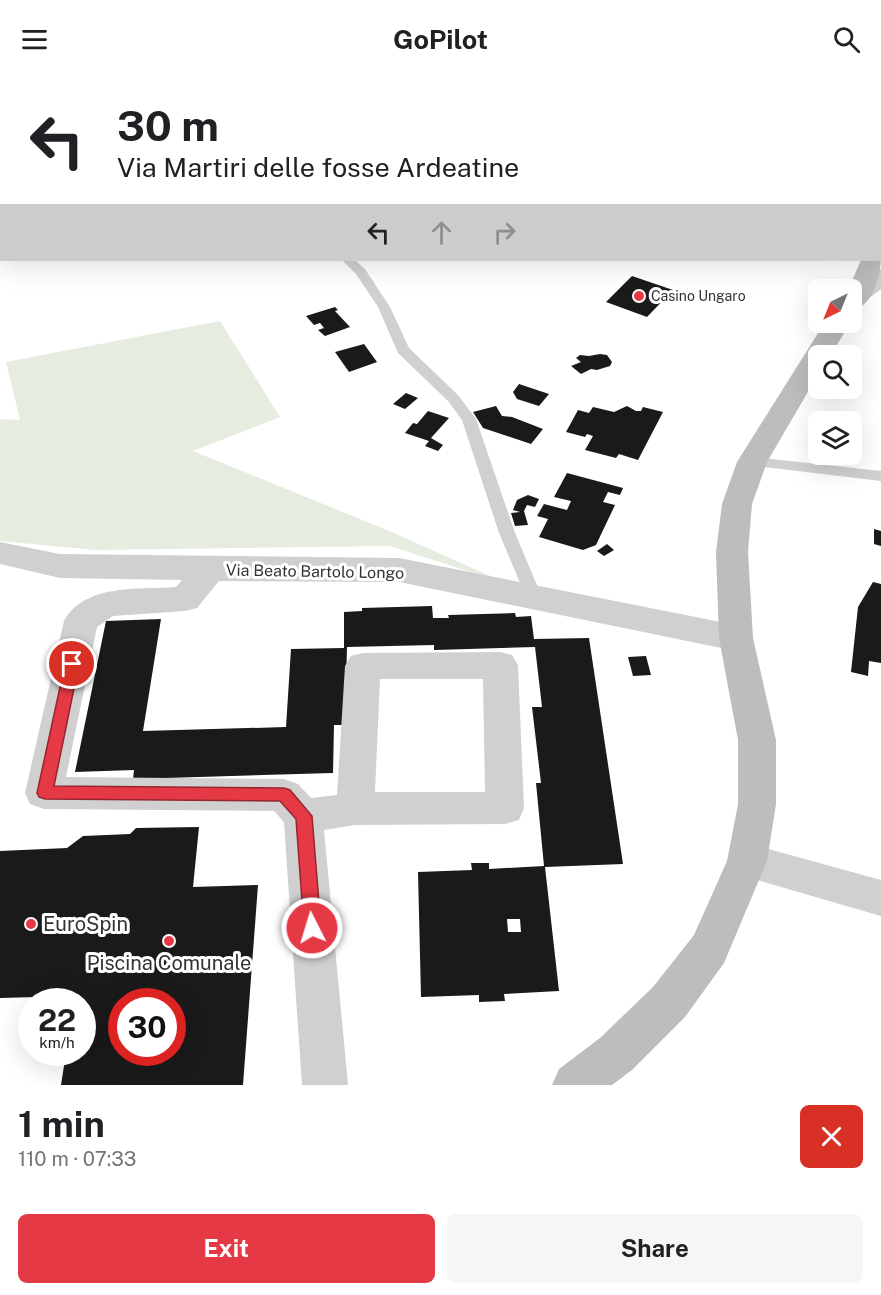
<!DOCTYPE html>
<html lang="en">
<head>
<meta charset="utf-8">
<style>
	body { margin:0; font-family:"Public Sans",sans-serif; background:#f6f6f6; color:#202124; height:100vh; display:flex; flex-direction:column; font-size:22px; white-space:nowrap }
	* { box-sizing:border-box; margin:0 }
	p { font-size:20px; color:#757577 }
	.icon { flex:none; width:33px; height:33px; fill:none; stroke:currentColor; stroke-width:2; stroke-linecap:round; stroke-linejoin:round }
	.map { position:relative; height:1007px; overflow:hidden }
	.details { display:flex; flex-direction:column; background:#fff; flex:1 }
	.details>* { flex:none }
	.hud { position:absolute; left:0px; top:0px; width:882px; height:183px; box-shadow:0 6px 24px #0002; background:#fff; color:#202124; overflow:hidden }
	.needle { width:39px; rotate:223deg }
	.fabs { position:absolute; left:808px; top:201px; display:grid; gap:12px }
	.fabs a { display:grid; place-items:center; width:54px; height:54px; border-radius:9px; background:#fff; box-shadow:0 6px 24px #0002; font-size:30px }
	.speed { position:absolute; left:18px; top:910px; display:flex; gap:12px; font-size:30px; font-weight:700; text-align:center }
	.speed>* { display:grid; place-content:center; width:78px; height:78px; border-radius:50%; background:#fff; box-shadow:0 6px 24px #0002; line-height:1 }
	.speed small { font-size:15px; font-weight:400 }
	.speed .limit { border:9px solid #d22; background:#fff; color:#111 }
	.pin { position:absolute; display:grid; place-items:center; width:51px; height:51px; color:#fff; margin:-26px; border:3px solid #fff; border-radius:50%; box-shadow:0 2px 6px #0007 }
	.me { position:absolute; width:66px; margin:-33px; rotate:355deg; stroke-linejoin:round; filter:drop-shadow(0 0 4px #0008) }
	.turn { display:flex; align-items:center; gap:21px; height:126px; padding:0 18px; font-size:27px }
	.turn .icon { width:78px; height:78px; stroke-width:2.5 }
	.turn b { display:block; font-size:42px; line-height:51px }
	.lanes { display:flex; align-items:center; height:57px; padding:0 18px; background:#0003; justify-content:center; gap:30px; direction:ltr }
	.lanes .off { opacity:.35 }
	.round { display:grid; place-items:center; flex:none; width:63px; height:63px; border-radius:9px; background:#f6f6f6 }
	.overview { display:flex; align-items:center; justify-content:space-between; height:102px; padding:0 18px }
	h1 { font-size:36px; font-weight:700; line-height:45px }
	.primary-button { display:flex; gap:12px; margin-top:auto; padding:12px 18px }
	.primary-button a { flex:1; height:69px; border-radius:9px; background:#e63946; color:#fff; font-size:24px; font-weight:700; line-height:69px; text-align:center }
	.primary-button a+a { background:#f6f6f6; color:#202124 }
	header { display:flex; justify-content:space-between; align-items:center; height:78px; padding:0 18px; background:#fff; font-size:27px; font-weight:700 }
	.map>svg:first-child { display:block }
</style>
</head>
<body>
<header><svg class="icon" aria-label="menu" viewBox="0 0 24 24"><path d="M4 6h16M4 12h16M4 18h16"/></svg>GoPilot<svg class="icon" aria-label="search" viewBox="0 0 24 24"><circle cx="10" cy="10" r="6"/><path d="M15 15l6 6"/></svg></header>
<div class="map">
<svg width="881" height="1007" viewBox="0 0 881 1007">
	<rect width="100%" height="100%" fill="#fff"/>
	<polygon fill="#e6ecdf" points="220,243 280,339 193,373 387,452 508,506 390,468 96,472 0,463 0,341 20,342 6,284"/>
	<g fill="#1a1a1a" fill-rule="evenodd">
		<polygon points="632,198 673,212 647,239 606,224"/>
		<polygon points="335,229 338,232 335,233 350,249 325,258 318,252 324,250 320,245 314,247 306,238"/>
		<polygon points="364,266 377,284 349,294 335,274"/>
		<polygon points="600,276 607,277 612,284 610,288 597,292 591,291 581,296 571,288 581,284 576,280 580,277 589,278"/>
		<polygon points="519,306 549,316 539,328 517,321 513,314"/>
		<polygon points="406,315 418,320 405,331 393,326"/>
		<polygon points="496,328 502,338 512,339 543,351 531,366 483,350 473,334"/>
		<polygon points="627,328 636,333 641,333 643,329 663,334 638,382 619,376 616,380 585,372 593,358 587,356 585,359 566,354 578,332 589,335 593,329 614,334"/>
		<polygon points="428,333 449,340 431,360 443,367 438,373 425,368 429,363 405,355 413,345 417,346"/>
		<polygon points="567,395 623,410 620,417 608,414 603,424 615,427 596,467 583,472 539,459 548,441 537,438 544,426 567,432 571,423 554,419"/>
		<polygon points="528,417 539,421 535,429 527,427 524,433 528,447 515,448 511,435 520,434 513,432 517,422"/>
		<polygon points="874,451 881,453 881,468 874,466"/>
		<polygon points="607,466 614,472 604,478 597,473"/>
		<polygon points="873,504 881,506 881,585 869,583 868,598 851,594 858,529"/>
		<path d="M432,528L433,540H449L448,537L515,535L516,539L531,538L534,561L589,560L623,786L545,789L559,913L504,916L505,923L479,924V917L421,919L418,794L472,792L471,785H489V791L544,788L536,705H541L532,629H542L535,569L434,572V567L347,569L345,647H334L333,695L133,701L134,692L75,694L106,543L161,541L143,653L286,649L291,571L344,570V534L362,533V530ZM507,841H520L521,854H508Z"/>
		<polygon points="646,578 651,597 633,598 628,579"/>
		<path d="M199,749L193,809L258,807L243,1007H61L66,975H82V924H74L75,918L0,920V773L67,770L83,758L130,756L136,750ZM122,924H172V975H122Z"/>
	</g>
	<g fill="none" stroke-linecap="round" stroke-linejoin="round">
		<g fill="#d0d0d0" fill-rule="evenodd">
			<polygon points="0,148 2,148 0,156"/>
			<polygon points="342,182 355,182 365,191 390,229 409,270 458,317 476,341 515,455 542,519 540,523 528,523 526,519 499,455 462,342 448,323 398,275 378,229 356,196"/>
			<polygon points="752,379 881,393 881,403 747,387 745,384"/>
		</g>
		<g fill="#d0d0d0" fill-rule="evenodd">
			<polygon points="857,0 877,0 878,2 858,2"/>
			<rect x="880" y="32" width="1" height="12"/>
			<path d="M881,191V211C871,219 865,225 852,222V212L850,211L872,194Z"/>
			<path d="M0,464L60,476L399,480L736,547L748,551L753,560L748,569L736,573L399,504L219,503L197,530L185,533L113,538L97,549L66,699L284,701L298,706L311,720L337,717L345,588L351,578L363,575L500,574L512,577L518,587L524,730L519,742L505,746L355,747L324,752L348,1007H302L284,744L274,733L44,731L30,726L25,715L64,543C85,505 139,512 176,509L182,502L60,500L0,486ZM380,601H483L485,714H375Z"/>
			<polygon points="747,765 881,802 881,838 733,795 727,783 733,771"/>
		</g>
		<g fill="#bdbdbd" fill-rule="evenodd">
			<polygon points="881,133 881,150 880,150 880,133"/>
			<path d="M881,177C881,197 874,227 852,233V212H848L861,182H880Z"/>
			<polygon points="825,244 851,244 830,278 819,278 819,295 767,384 752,426 748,474 753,560 776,662 776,726 767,783 724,885 685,939 632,992 612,1007 552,1007 559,991 600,960 653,909 694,857 727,783 738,726 738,662 719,560 716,474 722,426 737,384"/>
		</g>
	</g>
	<polygon fill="#e63946" stroke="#96252e" stroke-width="1.5" points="72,581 77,582 79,586 54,708 284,710 290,712 312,738 321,850 318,856 312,858 306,856 304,850 296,741 280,723 45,721 39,719 37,715 65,586 67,582"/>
	<g fill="#e63946" stroke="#fff" stroke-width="2">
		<circle cx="639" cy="218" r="6"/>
		<circle cx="31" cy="846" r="6"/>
		<circle cx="169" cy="863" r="6"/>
	</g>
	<g text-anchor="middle" stroke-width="6" stroke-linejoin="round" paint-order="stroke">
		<g font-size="14" fill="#333" stroke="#fff" text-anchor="start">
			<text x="651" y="223">Casino Ungaro</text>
		</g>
		<g font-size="16" fill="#333" stroke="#fff">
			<text transform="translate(315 493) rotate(1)" y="6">Via Beato Bartolo Longo</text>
		</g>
		<g font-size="20" fill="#333" stroke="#fff" text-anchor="start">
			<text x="43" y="853">EuroSpin</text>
			<text x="169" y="892" text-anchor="middle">Piscina Comunale</text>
		</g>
	</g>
</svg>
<div class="fabs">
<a><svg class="needle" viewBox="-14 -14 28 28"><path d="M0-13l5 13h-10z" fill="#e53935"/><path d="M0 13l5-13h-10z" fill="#757577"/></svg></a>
<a><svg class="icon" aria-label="search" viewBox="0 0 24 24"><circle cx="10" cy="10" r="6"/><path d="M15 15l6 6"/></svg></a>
<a><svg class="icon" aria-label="layers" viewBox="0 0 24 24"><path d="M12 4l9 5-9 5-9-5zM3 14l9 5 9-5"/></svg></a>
</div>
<div class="speed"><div>22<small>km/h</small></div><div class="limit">30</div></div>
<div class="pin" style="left:72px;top:586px;background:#d93025"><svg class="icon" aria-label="arrive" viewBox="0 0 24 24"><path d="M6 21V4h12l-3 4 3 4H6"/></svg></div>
<svg class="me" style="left:312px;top:850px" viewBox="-20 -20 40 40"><circle r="17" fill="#e63946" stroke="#fff" stroke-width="3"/><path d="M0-11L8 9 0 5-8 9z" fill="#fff"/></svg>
<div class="hud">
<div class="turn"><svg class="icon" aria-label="left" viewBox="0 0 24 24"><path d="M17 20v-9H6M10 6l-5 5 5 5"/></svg><div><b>30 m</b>Via Martiri delle fosse Ardeatine</div></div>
<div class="lanes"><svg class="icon" aria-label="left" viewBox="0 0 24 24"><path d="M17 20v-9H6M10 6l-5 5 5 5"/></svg><svg class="icon off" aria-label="ahead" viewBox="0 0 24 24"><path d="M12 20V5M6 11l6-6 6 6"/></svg><svg class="icon off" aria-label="right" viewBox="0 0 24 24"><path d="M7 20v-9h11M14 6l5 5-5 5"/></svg></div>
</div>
</div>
<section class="details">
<div class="overview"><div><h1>1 min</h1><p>110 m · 07:33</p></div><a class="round" style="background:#d93025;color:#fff"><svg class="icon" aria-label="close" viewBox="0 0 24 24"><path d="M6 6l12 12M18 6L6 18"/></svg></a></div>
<div class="primary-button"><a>Exit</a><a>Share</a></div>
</section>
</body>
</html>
